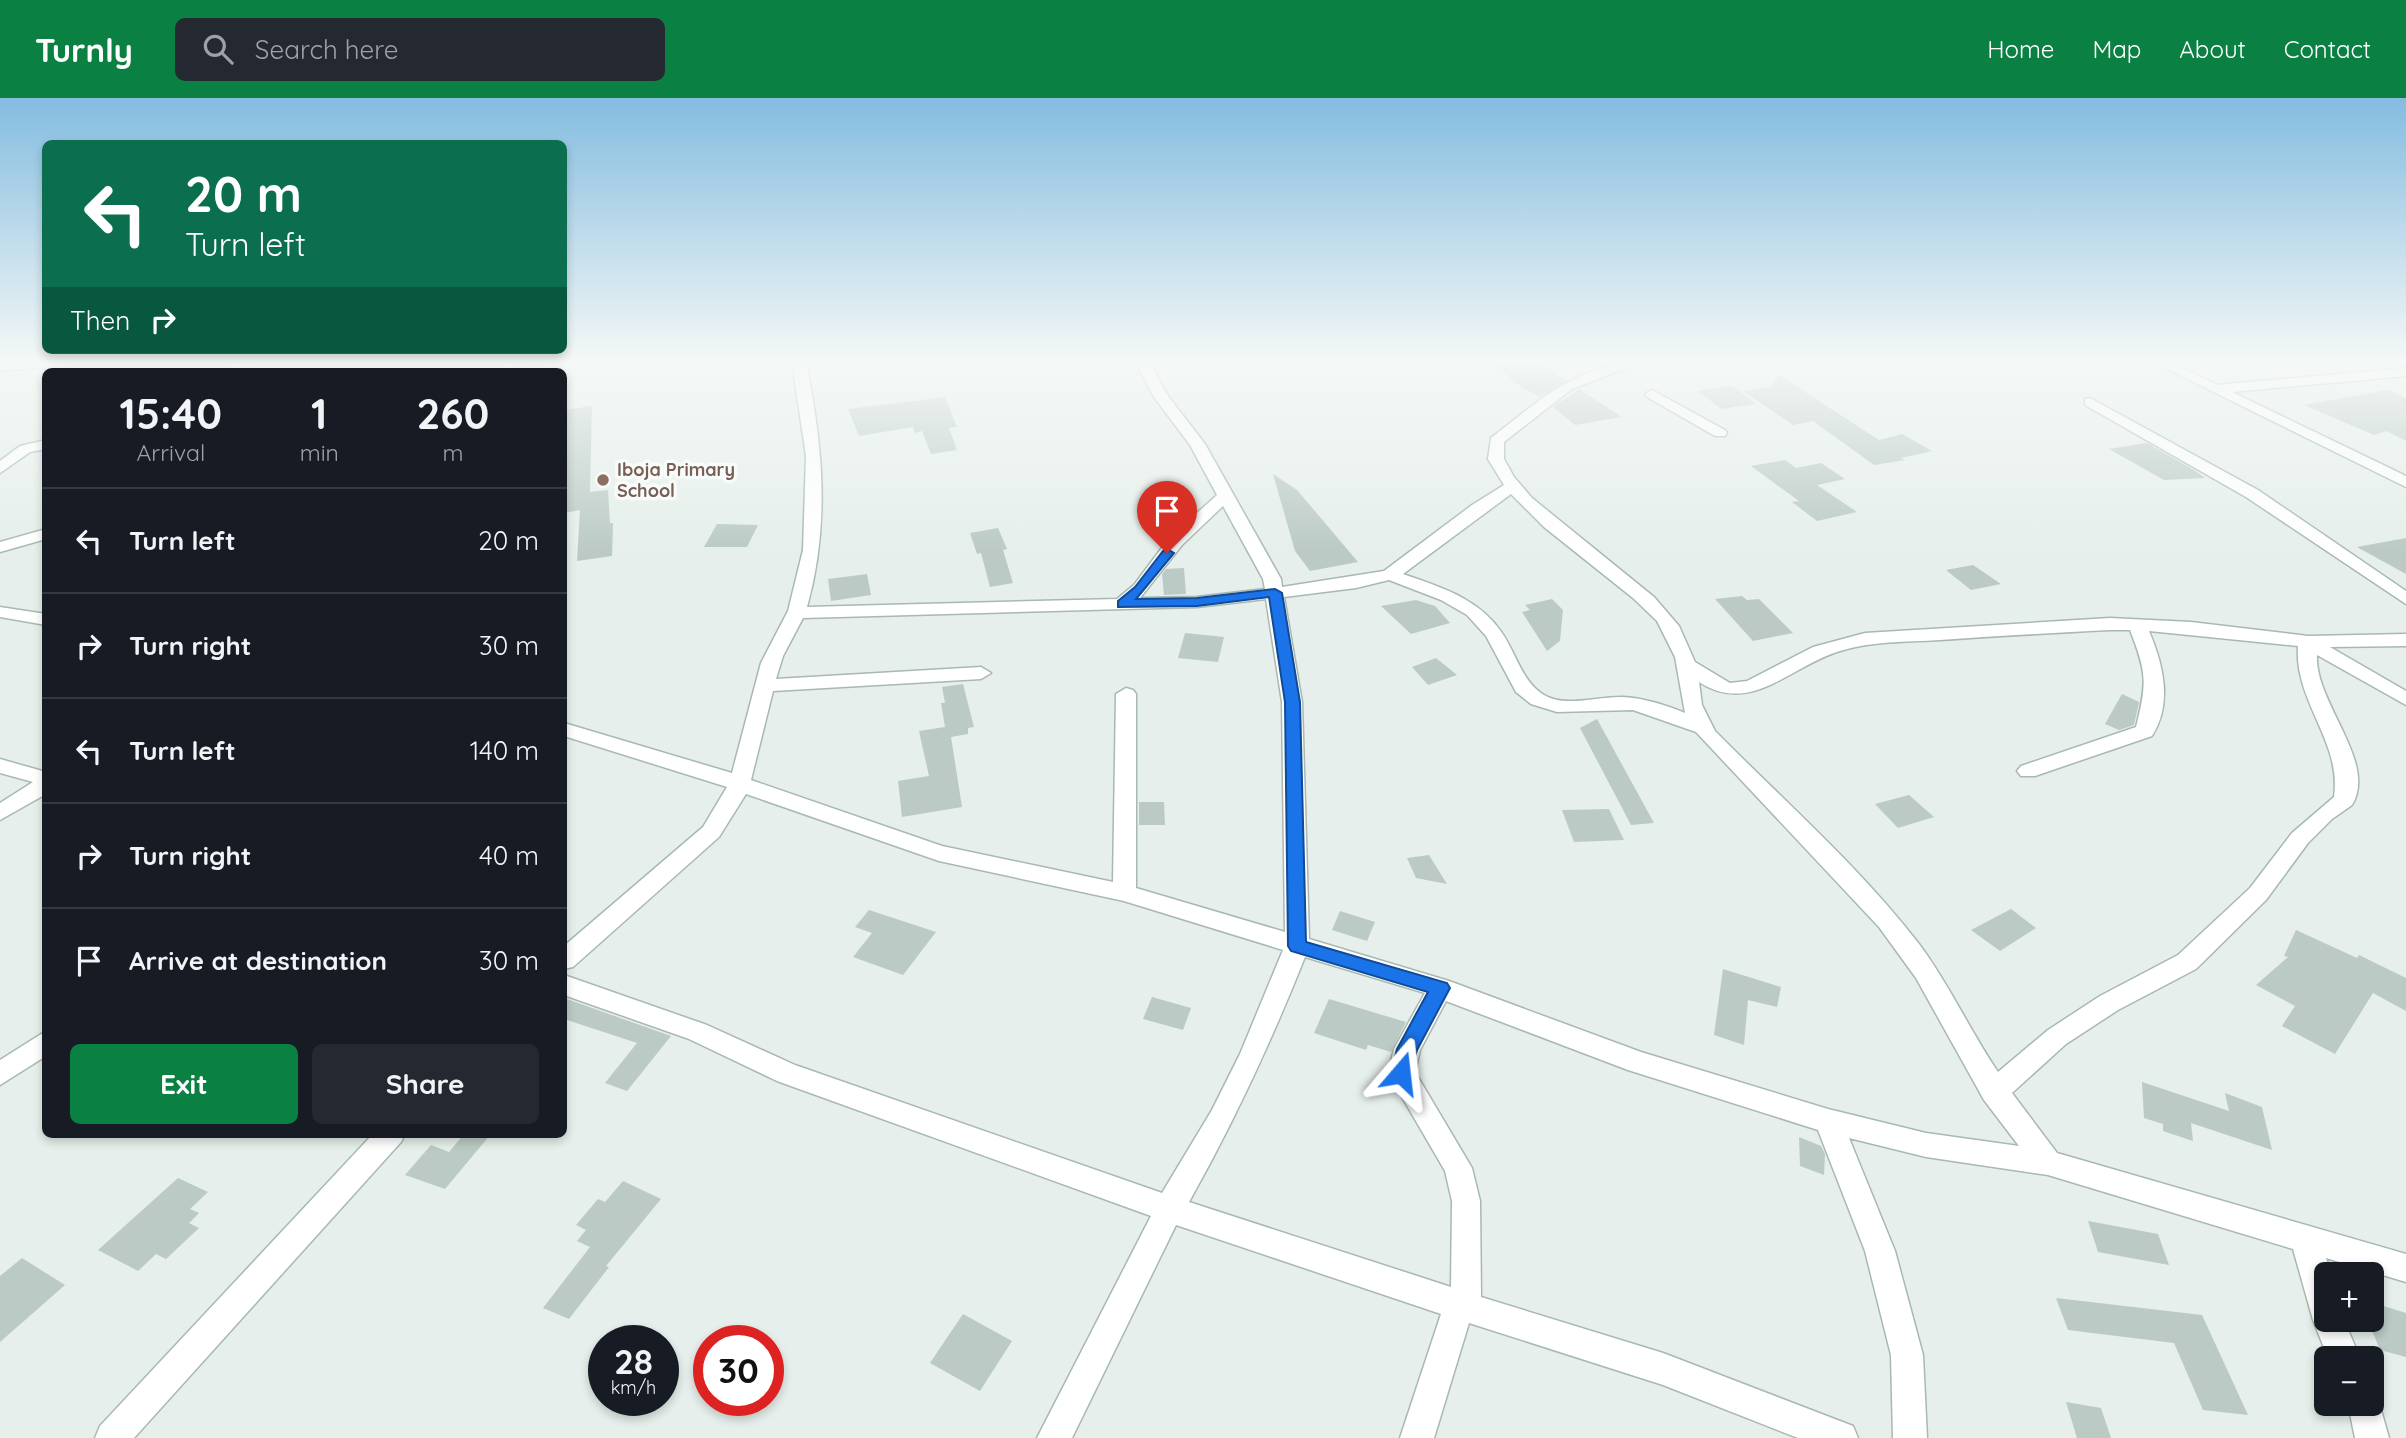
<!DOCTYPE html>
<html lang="en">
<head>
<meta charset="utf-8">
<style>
	body { margin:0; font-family:Quicksand,sans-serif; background:#242831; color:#f1f3f6; height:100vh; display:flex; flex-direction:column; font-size:26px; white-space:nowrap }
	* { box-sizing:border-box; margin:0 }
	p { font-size:23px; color:#9ea1a6 }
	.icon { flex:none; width:38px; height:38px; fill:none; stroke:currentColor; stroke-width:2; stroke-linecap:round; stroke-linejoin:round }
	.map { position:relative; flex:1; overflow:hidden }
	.side { position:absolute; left:42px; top:270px; width:525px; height:770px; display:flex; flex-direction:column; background:#171b24; border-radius:10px; box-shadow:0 4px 10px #0003 }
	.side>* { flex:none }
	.hud { position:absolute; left:42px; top:42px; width:525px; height:214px; border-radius:10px; box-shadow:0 4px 10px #0003; background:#0b6e4f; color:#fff; overflow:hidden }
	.tools { position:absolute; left:2314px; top:1164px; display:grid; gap:14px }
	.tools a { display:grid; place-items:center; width:70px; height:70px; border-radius:10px; background:#171b24; box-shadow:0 4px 10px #0003; font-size:35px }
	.speed { position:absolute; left:588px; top:1227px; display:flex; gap:14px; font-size:35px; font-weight:700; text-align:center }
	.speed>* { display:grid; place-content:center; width:91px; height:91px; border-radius:50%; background:#171b24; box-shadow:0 4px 10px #0003; line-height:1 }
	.speed small { font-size:18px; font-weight:400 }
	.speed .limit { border:10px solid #d22; background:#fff; color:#111 }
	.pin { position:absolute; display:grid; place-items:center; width:60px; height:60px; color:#fff; margin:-72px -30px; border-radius:50% 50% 50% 0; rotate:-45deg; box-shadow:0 0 7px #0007 }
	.pin .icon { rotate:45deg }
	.me { position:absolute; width:77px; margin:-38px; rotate:17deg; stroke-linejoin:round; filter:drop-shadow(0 0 5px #0008) }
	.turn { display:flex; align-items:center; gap:24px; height:147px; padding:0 28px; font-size:32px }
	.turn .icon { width:91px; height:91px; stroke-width:2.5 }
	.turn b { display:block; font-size:49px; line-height:60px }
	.then { display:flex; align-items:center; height:66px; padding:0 28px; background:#0003; gap:14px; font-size:26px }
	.eta { display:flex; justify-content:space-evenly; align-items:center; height:119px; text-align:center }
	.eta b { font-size:42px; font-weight:700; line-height:49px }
	.button { display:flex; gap:14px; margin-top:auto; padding:14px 28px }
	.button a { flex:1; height:80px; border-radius:10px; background:#0b8043; color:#fff; font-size:28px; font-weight:700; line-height:80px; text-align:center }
	.button a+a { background:#242831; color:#f1f3f6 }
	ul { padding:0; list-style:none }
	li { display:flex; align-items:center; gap:21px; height:105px; padding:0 28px; border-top:2px solid #363941 }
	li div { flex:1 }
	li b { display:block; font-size:26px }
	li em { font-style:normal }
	header { display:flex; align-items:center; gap:42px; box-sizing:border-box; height:98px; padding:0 35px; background:#0b8043; color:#fff }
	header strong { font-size:33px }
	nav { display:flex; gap:38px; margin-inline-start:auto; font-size:24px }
	.search { width:490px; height:63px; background:#242831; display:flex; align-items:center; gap:18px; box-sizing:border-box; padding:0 24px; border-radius:10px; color:#9ea1a6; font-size:26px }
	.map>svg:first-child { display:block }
</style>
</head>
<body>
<header>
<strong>Turnly</strong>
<div class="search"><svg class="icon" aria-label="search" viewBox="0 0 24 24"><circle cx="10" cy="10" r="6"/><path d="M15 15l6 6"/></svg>Search here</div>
<nav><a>Home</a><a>Map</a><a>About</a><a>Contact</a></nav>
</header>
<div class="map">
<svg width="2406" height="1340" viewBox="0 0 2406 1340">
	<rect width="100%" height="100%" fill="#e6efeb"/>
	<g fill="#bbcac4">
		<polygon points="1492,265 1540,265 1566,283 1540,299 1521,289"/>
		<polygon points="1779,277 1879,342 1902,336 1932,353 1901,360 1905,362 1874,367 1813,323 1793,327 1743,293 1771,289"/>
		<polygon points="1732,288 1756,306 1721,311 1698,293"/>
		<polygon points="1579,291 1622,319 1575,327 1553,309"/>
		<polygon points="2388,292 2406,300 2406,343 2387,333 2374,337 2304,307"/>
		<polygon points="945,299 957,329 949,330 957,352 931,356 922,333 915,335 913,329 859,338 848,311"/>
		<polygon points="592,308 590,394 608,392 610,425 613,425 612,458 577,463 580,412 564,415 564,312"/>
		<polygon points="2147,345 2194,372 2205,380 2164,382 2109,351"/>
		<polygon points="1785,362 1796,370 1821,365 1845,381 1817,387 1857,414 1817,423 1792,404 1799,403 1751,368"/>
		<polygon points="1273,376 1297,392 1358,464 1310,473 1295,453"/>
		<polygon points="717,426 758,427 747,449 704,449"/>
		<polygon points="998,430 1007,451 1003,452 1013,485 990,489 981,455 977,456 970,435"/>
		<polygon points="2406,440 2406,476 2357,449"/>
		<polygon points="1973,467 2001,486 1971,492 1946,472"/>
		<polygon points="1184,470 1186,496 1164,497 1162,476 1166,471"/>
		<polygon points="867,476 871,497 831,503 828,481"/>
		<polygon points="1742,498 1747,502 1759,501 1793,535 1753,543 1715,501"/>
		<polygon points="1552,501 1563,512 1560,543 1547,553 1522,514 1530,512 1525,507"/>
		<polygon points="1416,502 1435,508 1450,525 1411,536 1381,508"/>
		<polygon points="1185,535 1224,539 1218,564 1178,560"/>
		<polygon points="1436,560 1457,577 1428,587 1412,569"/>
		<polygon points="963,586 974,629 968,630 968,636 951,639 962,709 902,719 898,683 929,678 919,633 945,629 941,605 945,605 942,589"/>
		<polygon points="2122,596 2139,604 2134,627 2119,632 2105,626"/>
		<polygon points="1597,621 1654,725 1631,727 1580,630"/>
		<polygon points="1909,697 1934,719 1898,730 1875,706"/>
		<polygon points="1139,704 1164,704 1165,727 1139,727"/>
		<polygon points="1609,711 1624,742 1574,744 1562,712"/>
		<polygon points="1429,757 1447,786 1416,780 1407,760"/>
		<polygon points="2011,811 2036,830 2000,853 1971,832"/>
		<polygon points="869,812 936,834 903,877 853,859 872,835 855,829"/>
		<polygon points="1340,813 1375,824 1367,843 1332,832"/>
		<polygon points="2296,832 2357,860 2359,857 2406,880 2406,913 2373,895 2335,956 2282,928 2295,908 2256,887 2288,859 2284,858"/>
		<polygon points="1723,871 1781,889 1777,909 1748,902 1744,947 1714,937"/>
		<polygon points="1152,899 1191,910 1183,932 1143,921"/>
		<polygon points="564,900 671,938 627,993 605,985 637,945 564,921"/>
		<polygon points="1329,901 1406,924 1391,954 1368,947 1366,952 1314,935"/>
		<polygon points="2142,984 2229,1013 2225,995 2262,1009 2272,1052 2191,1025 2193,1043 2163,1033 2163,1026 2144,1020"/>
		<polygon points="464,1036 491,1036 445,1091 405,1077 431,1047 449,1054"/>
		<polygon points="1799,1039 1821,1048 1825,1056 1824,1077 1800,1068"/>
		<polygon points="178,1080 208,1094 190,1111 199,1115 189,1125 199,1130 166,1161 156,1156 138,1173 98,1152"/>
		<polygon points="623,1083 661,1101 606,1168 609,1169 569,1221 543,1210 590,1149 577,1143 586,1132 576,1127 598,1101 605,1104"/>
		<polygon points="2088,1123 2158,1136 2169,1167 2098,1154"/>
		<polygon points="22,1160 65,1187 0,1244 0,1178"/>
		<polygon points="2056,1200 2202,1217 2248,1317 2203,1312 2174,1245 2068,1232"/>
		<polygon points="2371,1204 2406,1215 2406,1259 2380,1252 2371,1230"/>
		<polygon points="963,1216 1012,1243 980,1293 930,1265"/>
		<polygon points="2066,1304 2101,1310 2111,1340 2077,1340"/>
	</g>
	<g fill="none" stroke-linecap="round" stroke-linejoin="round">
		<g stroke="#a8b8b2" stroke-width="3">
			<g id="minor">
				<polygon points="0,265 74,265 67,269 0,272"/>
				<polygon points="230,265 244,265 240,273 226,273"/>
				<polygon points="506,265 520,265 514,273 500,273"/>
				<path d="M792,265H806C823,347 830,427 807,509L1117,501L1134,487L1170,439L1217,397L1190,347L1154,299L1136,265H1150L1168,298L1205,346L1281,481L1282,489L1384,473L1472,407L1504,387L1488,361L1491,340C1535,306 1578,265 1638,265L1572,291L1504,344V361L1514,379L1532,400L1654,499L1679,528L1695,564L1730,585L1747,583L1813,549L1865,535L2110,520L2191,524L2308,538L2406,536V548L2330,549L2406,593V607L2317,557C2314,604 2378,664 2352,707L2332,721L2308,745L2266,802L2196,871L2118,912L2066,946L2012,995L2057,1055L2406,1156V1184L2326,1160L2331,1176H2326V1222H2344L2360,1260H2328L2313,1222L2293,1151L2048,1077L1926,1059L1849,1040L1895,1153L1923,1257L1927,1340H1893L1891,1257L1865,1153L1818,1032L1628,972L1446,903L1420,952L1415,974L1472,1070L1480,1103L1481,1199L1663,1255L1853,1328L1858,1340H1798L1663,1287L1469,1225L1434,1340H1400L1441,1216L1176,1127L1072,1340H1037L1151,1118L777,983L689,941L564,897V877L707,927L795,967L1162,1095L1212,1012L1240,956L1283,852L1124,803L939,763L746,696L719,739L573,869L564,871V848L703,729L727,689L564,638V625L732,675L761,565L788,513L803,452L806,358ZM1511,396L1544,429L1633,500L1657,523L1675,559L1685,615C1666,607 1644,600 1623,599C1598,598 1566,610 1544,597C1522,584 1516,555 1502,535C1479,500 1440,489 1403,476ZM1223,408L1263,481L1265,491L1197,499L1140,500L1182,447ZM1389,482L1441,502L1467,517L1486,538L1516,594L1531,606L1557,614L1633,612L1696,634L1879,829L1916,880L1984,1002L2019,1048L1926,1035L1828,1011L1641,954L1449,883L1309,841L1302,604L1284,499L1356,490ZM1266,501L1282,604L1285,834L1136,790V596L1133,592L1126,590L1116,596L1113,784L942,748L751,682L773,593L981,581L991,575L981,569L776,581L783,558L803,520L1197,509ZM2110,532H2130C2147,575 2147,585 2136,629L2021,668L2017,673L2021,678H2035L2152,638C2173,605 2163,566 2149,533L2298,548C2294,604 2342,643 2334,699L2292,735L2250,790L2178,857L2100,898L2048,932L1998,974C1970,933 1949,886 1919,846C1859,768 1784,703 1715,633L1702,607L1699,584C1751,618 1790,568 1840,553C1872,543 1907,544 1940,542C1997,538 2053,535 2110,532ZM1305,859L1425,895L1394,951L1388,975L1445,1073L1452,1103L1451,1189L1189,1104C1234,1024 1271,944 1305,859Z"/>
				<polygon points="2155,265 2173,265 2217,287 2406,270 2406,278 2232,294 2406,378 2406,389"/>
				<polygon points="1652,292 1725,332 1727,335 1725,338 1715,338 1647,299 1645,296"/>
				<polygon points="2090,300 2258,392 2406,493 2406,506 2246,399 2085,307 2085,301"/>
				<polygon points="46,342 46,351 30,354 0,375 0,363 20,348"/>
				<polygon points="46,431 46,441 0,454 0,444"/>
				<polygon points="0,509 46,516 46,527 0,519"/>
				<polygon points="0,661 46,674 46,696 0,722 0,705 33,684 0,675"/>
				<polygon points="46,933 46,958 0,987 0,962"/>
				<polygon points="373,1036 405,1036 401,1044 134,1340 95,1340 100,1328"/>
				<polygon points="2371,1293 2376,1294 2389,1340 2355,1340 2348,1306 2371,1306"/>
			</g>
		</g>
		<use href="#minor" fill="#fff" fill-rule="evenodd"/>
	</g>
	<linearGradient id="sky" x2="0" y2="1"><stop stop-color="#84bce0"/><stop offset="0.58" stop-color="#f4f8f6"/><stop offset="1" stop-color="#f4f8f6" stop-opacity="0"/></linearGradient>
	<rect width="2406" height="453" fill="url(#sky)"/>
	<polygon fill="#1a73e8" stroke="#114b97" stroke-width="2" points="1167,451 1174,455 1136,501 1197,500 1275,491 1282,495 1300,604 1306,844 1447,885 1450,890 1417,952 1408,981 1401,983 1394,981 1391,975 1397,951 1428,894 1291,853 1288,848 1285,604 1269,499 1197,508 1118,509 1118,503 1135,489 1163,453"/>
	<circle fill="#8d6e63" stroke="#f7fbf9" stroke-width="2.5" cx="603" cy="382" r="7"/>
	<g text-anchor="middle" stroke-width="7" stroke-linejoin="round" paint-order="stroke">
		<g font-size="18" font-weight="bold" fill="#785e54" stroke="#f7fbf9" text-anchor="start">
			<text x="617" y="378">Iboja Primary<tspan x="617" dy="21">School</tspan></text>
		</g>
	</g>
</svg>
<div class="tools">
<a>+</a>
<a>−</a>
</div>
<div class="speed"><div>28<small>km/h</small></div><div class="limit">30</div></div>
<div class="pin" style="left:1167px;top:455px;background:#d93025"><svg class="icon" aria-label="arrive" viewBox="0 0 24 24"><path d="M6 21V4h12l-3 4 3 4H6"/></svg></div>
<svg class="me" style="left:1401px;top:975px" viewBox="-20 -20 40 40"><path d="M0-17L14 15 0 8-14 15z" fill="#1a73e8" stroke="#fff" stroke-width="4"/></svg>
<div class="hud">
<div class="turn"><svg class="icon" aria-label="left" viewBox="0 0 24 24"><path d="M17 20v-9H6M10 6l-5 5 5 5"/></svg><div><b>20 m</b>Turn left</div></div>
<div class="then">Then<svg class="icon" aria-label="right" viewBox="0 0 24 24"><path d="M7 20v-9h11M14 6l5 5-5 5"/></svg></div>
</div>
<section class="side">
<div class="eta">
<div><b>15:40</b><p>Arrival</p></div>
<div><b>1</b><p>min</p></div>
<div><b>260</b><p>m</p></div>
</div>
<ul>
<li><svg class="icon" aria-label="left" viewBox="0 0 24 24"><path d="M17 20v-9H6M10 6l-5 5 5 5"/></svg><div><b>Turn left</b></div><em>20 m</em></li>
<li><svg class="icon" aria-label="right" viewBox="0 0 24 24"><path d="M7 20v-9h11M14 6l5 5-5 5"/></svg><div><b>Turn right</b></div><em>30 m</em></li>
<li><svg class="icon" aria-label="left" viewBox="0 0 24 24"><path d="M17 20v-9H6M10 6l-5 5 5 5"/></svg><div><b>Turn left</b></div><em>140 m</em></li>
<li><svg class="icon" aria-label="right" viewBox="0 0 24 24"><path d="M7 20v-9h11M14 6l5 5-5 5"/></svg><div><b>Turn right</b></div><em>40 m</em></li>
<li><svg class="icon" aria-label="arrive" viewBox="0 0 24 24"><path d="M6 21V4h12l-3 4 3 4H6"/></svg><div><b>Arrive at destination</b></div><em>30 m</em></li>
</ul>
<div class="button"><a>Exit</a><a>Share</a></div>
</section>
</div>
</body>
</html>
